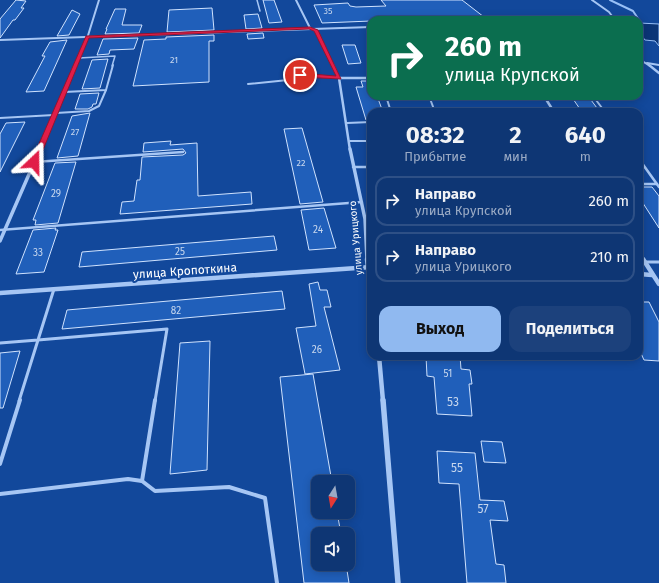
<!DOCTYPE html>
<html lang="ru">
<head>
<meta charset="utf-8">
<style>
	body { margin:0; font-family:"Fira Sans",sans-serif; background:#1c417c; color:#f1f3f6; height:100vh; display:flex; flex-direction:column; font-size:15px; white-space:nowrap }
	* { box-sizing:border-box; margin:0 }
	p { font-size:13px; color:#9babc5 }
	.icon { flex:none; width:22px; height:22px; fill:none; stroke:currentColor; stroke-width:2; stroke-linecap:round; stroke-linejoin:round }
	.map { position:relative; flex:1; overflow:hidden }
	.sheet { position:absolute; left:367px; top:108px; width:276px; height:252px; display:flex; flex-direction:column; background:#0e3674; border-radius:12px; box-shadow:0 2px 10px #0003,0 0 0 1px #2e5086 }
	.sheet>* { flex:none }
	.hud { position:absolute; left:367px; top:16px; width:276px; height:84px; border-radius:12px; box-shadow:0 2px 10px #0003,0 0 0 1px #2e5086; background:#0b6e4f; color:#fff; overflow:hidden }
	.needle { width:26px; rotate:191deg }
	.tools { position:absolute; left:311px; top:475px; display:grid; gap:8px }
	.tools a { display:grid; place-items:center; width:44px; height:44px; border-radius:8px; background:#0e3674; box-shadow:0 2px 10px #0003,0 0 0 1px #2e5086; font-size:20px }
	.pin { position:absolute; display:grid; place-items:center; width:34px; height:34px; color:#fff; margin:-17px; border:2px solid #fff; border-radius:50%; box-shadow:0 1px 4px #0007 }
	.me { position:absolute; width:44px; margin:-22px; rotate:23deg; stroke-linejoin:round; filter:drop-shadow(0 0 3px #0008) }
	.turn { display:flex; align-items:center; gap:14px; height:84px; padding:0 12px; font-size:18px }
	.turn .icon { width:52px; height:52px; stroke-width:2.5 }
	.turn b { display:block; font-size:28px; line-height:34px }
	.eta { display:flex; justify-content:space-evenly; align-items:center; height:68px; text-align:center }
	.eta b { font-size:24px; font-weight:700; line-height:28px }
	.button { display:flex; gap:8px; margin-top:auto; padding:8px 12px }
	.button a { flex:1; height:46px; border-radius:12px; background:#90b9f0; color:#111; font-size:16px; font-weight:700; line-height:46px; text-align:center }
	.button a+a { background:#1c417c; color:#f1f3f6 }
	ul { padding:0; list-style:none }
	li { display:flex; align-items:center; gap:12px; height:50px; margin:0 8px 6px; padding:0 4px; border:2px solid #2e5086; border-radius:12px }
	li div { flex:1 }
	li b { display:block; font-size:15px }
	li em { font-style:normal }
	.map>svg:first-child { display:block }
</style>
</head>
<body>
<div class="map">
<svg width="659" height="583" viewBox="0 0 659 583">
	<rect width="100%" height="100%" fill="#12489b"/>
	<polygon fill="#0b3577" stroke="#98c0f7" points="639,23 659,24 659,46 655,41 645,40 639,32"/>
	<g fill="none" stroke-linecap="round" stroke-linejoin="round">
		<polyline stroke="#98c0f7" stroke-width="2" points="610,0 633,11 639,20"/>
	</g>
	<g fill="#205fba" stroke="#cfe2fe">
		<polygon points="16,0 26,1 21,8 24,8 15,20 13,20 0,38 0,19"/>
		<polygon points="263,0 274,0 282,22 269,23"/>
		<polygon points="381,0 462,0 484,17 371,20 371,21 322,23 314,5 348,3 350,6 356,7 386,6"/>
		<polygon points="212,8 214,30 167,32 169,10"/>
		<polygon points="115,9 126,9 122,25 142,25 139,33 105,34 107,29 106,29"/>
		<polygon points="72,10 80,14 69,35 57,36"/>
		<polygon points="258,14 262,28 246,29 244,15"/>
		<polygon points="263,33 264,38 248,39 247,34"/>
		<polygon points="214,35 214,41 209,41 209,82 133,86 144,40 166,39 166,37"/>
		<polygon points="138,38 134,49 110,50 109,54 97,55 103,39"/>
		<polygon points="67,40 44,91 26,92 45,56 42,56 50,42"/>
		<polygon points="342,45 355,45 361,63 348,64"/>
		<polygon points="108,59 100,88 82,89 92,60"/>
		<polygon points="361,81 371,81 371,96 377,96 383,112 371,112 371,120 366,120 356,87 363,87"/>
		<polygon points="99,93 96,104 93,104 92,107 88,109 75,109 80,94"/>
		<polygon points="571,96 588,96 600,112 582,112"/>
		<polygon points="90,113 78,156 57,158 72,116"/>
		<polygon points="25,122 0,172 0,134 6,123"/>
		<polygon points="302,128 323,202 300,204 284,129"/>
		<polygon points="171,141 170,145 197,143 198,196 251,192 252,204 120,214 122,202 134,201 137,180 140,180 142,157 183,155 186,153 183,149 143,152 144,143"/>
		<polygon points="76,162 58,223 35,225 36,220 33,220 55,163"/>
		<polygon points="639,187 652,187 659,196 659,228 639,197"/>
		<polygon points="324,208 336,248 309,250 301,210"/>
		<polygon points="56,228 55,230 58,230 44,272 16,274 33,230"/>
		<polygon points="274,236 277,250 79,267 82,252"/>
		<polygon points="318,282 320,290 327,290 331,307 324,307 340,370 305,374 296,328 316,326 309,284"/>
		<polygon points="282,291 285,309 62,329 67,310"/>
		<polygon points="639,302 649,302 659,322 659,361 644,360 639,349"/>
		<polygon points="210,341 207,470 170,474 180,343"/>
		<polygon points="20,351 3,408 0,408 0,353"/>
		<polygon points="426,356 460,356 461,369 470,370 472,384 469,384 472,416 437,414 434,377 427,376"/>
		<polygon points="313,374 332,482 318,482 318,512 337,512 341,534 318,534 318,564 346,564 349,583 304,583 280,377"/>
		<polygon points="481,441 502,442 506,463 484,462"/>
		<polygon points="437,451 475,453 480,500 504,501 508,521 490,520 496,564 504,565 506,583 467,583 459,484 439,483"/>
	</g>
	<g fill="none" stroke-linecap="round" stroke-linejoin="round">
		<g stroke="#a6c6f4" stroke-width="1.5">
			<polyline points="257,0 260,11"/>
			<polyline points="79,58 115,56 112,66"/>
		</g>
		<g stroke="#a6c6f4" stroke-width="2">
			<polyline points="248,84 288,80 300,75 339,78"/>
			<polyline points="64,92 106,90 113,65"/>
			<polyline points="386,96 391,112"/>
			<polyline points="429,96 435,112"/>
			<polyline points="593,96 605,112"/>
			<polyline points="56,113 89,111 99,106 106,90"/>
			<polyline points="0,118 54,115"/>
			<polyline points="347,123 371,122"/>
			<polyline points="350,141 371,141"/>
		</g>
		<g stroke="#a6c6f4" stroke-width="2.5">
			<polyline points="639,159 659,187"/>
			<polyline points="34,162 183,152"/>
			<polyline points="353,167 371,167"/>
			<polyline points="639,184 657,184"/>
			<polyline points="0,230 362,202"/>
		</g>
		<g stroke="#a6c6f4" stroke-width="3">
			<polyline points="645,262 659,262"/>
			<polyline points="0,343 38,340 54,289"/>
			<polyline points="19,401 38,340 167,329 155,401"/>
		</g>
		<g stroke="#a6c6f4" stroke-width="4">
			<polyline points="0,464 20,400"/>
			<polyline points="142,481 155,491 229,487 265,498 277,583"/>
			<polyline points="0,494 128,479 142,481 155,400"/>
		</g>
		<g stroke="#a6c6f4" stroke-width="2">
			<polyline points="296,0 310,28 316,31 333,66"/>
			<polyline points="592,0 609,12 615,20"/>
			<polyline points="0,40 371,27"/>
			<polyline points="639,59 650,66"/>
			<polyline points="647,63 659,65"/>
			<polyline points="76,66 86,42 99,0"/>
		</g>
		<g stroke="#a6c6f4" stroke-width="2.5">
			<polyline points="333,65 339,78 350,150"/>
			<polyline points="649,65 659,73"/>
			<polyline points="339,78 371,78"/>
			<polyline points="544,96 554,112"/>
			<polyline points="39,150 76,65"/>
		</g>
		<g stroke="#a6c6f4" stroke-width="3.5">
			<polyline points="350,149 365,219 367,260"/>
			<polyline points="0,241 40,149"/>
			<polyline points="639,253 643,260"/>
		</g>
		<g stroke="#a6c6f4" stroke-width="4.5">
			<polyline points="367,259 371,297"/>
			<polyline points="643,259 659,284"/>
			<polyline points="639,274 652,275"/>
			<polyline points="0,293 371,267"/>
			<polyline points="379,356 383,401"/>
		</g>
		<polyline stroke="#a6c6f4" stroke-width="5.5" points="383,400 398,583"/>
	</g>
	<polygon fill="#e11d48" stroke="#92132f" points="310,27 318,30 341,79 300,77 298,75 300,73 336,76 314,31 309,29 89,38 38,162 34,164 31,162 86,36"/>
	<g text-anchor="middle" stroke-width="4" stroke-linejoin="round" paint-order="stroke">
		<g font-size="9" fill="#c7d7ee">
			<text x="328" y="14">35</text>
			<text x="174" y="63">21</text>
			<text x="75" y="135">27</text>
			<text x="301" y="166">22</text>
		</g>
		<g font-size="10" fill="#c7d7ee">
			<text x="56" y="197">29</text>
			<text x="318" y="233">24</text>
			<text x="180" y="255">25</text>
			<text x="38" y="256">33</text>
			<text x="176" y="314">82</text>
			<text x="317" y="353">26</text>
			<text x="448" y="377">51</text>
		</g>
		<g font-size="10" fill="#fff" stroke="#12489b">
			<text transform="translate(355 238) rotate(-95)" y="4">улица Урицкого</text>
		</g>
		<g font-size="12" fill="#fff" stroke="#12489b">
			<text transform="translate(185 271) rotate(-4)" y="4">улица Кропоткина</text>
		</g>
		<g font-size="12" fill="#c7d7ee">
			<text x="453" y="406">53</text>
			<text x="457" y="472">55</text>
			<text x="483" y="513">57</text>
		</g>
	</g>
</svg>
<div class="tools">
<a><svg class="needle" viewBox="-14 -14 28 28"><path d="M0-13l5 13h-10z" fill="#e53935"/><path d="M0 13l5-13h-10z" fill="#9babc5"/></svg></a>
<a><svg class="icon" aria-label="sound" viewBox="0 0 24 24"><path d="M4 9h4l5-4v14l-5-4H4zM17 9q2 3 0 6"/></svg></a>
</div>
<div class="pin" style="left:300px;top:75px;background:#d93025"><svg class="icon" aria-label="arrive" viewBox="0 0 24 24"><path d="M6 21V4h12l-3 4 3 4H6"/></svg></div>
<svg class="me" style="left:34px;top:162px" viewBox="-20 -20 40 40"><path d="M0-17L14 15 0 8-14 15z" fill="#e11d48" stroke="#fff" stroke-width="4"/></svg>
<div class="hud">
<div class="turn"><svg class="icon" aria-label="right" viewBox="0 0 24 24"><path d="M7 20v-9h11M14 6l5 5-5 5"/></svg><div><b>260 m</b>улица Крупской</div></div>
</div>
<section class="sheet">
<div class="eta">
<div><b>08:32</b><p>Прибытие</p></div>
<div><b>2</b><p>мин</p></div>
<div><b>640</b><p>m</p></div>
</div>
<ul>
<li><svg class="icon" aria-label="right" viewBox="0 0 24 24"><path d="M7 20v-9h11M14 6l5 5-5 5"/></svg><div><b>Направо</b><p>улица Крупской</p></div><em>260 m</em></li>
<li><svg class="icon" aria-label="right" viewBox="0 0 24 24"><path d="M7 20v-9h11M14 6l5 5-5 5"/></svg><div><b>Направо</b><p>улица Урицкого</p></div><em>210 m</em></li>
</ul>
<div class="button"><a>Выход</a><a>Поделиться</a></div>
</section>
</div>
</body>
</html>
